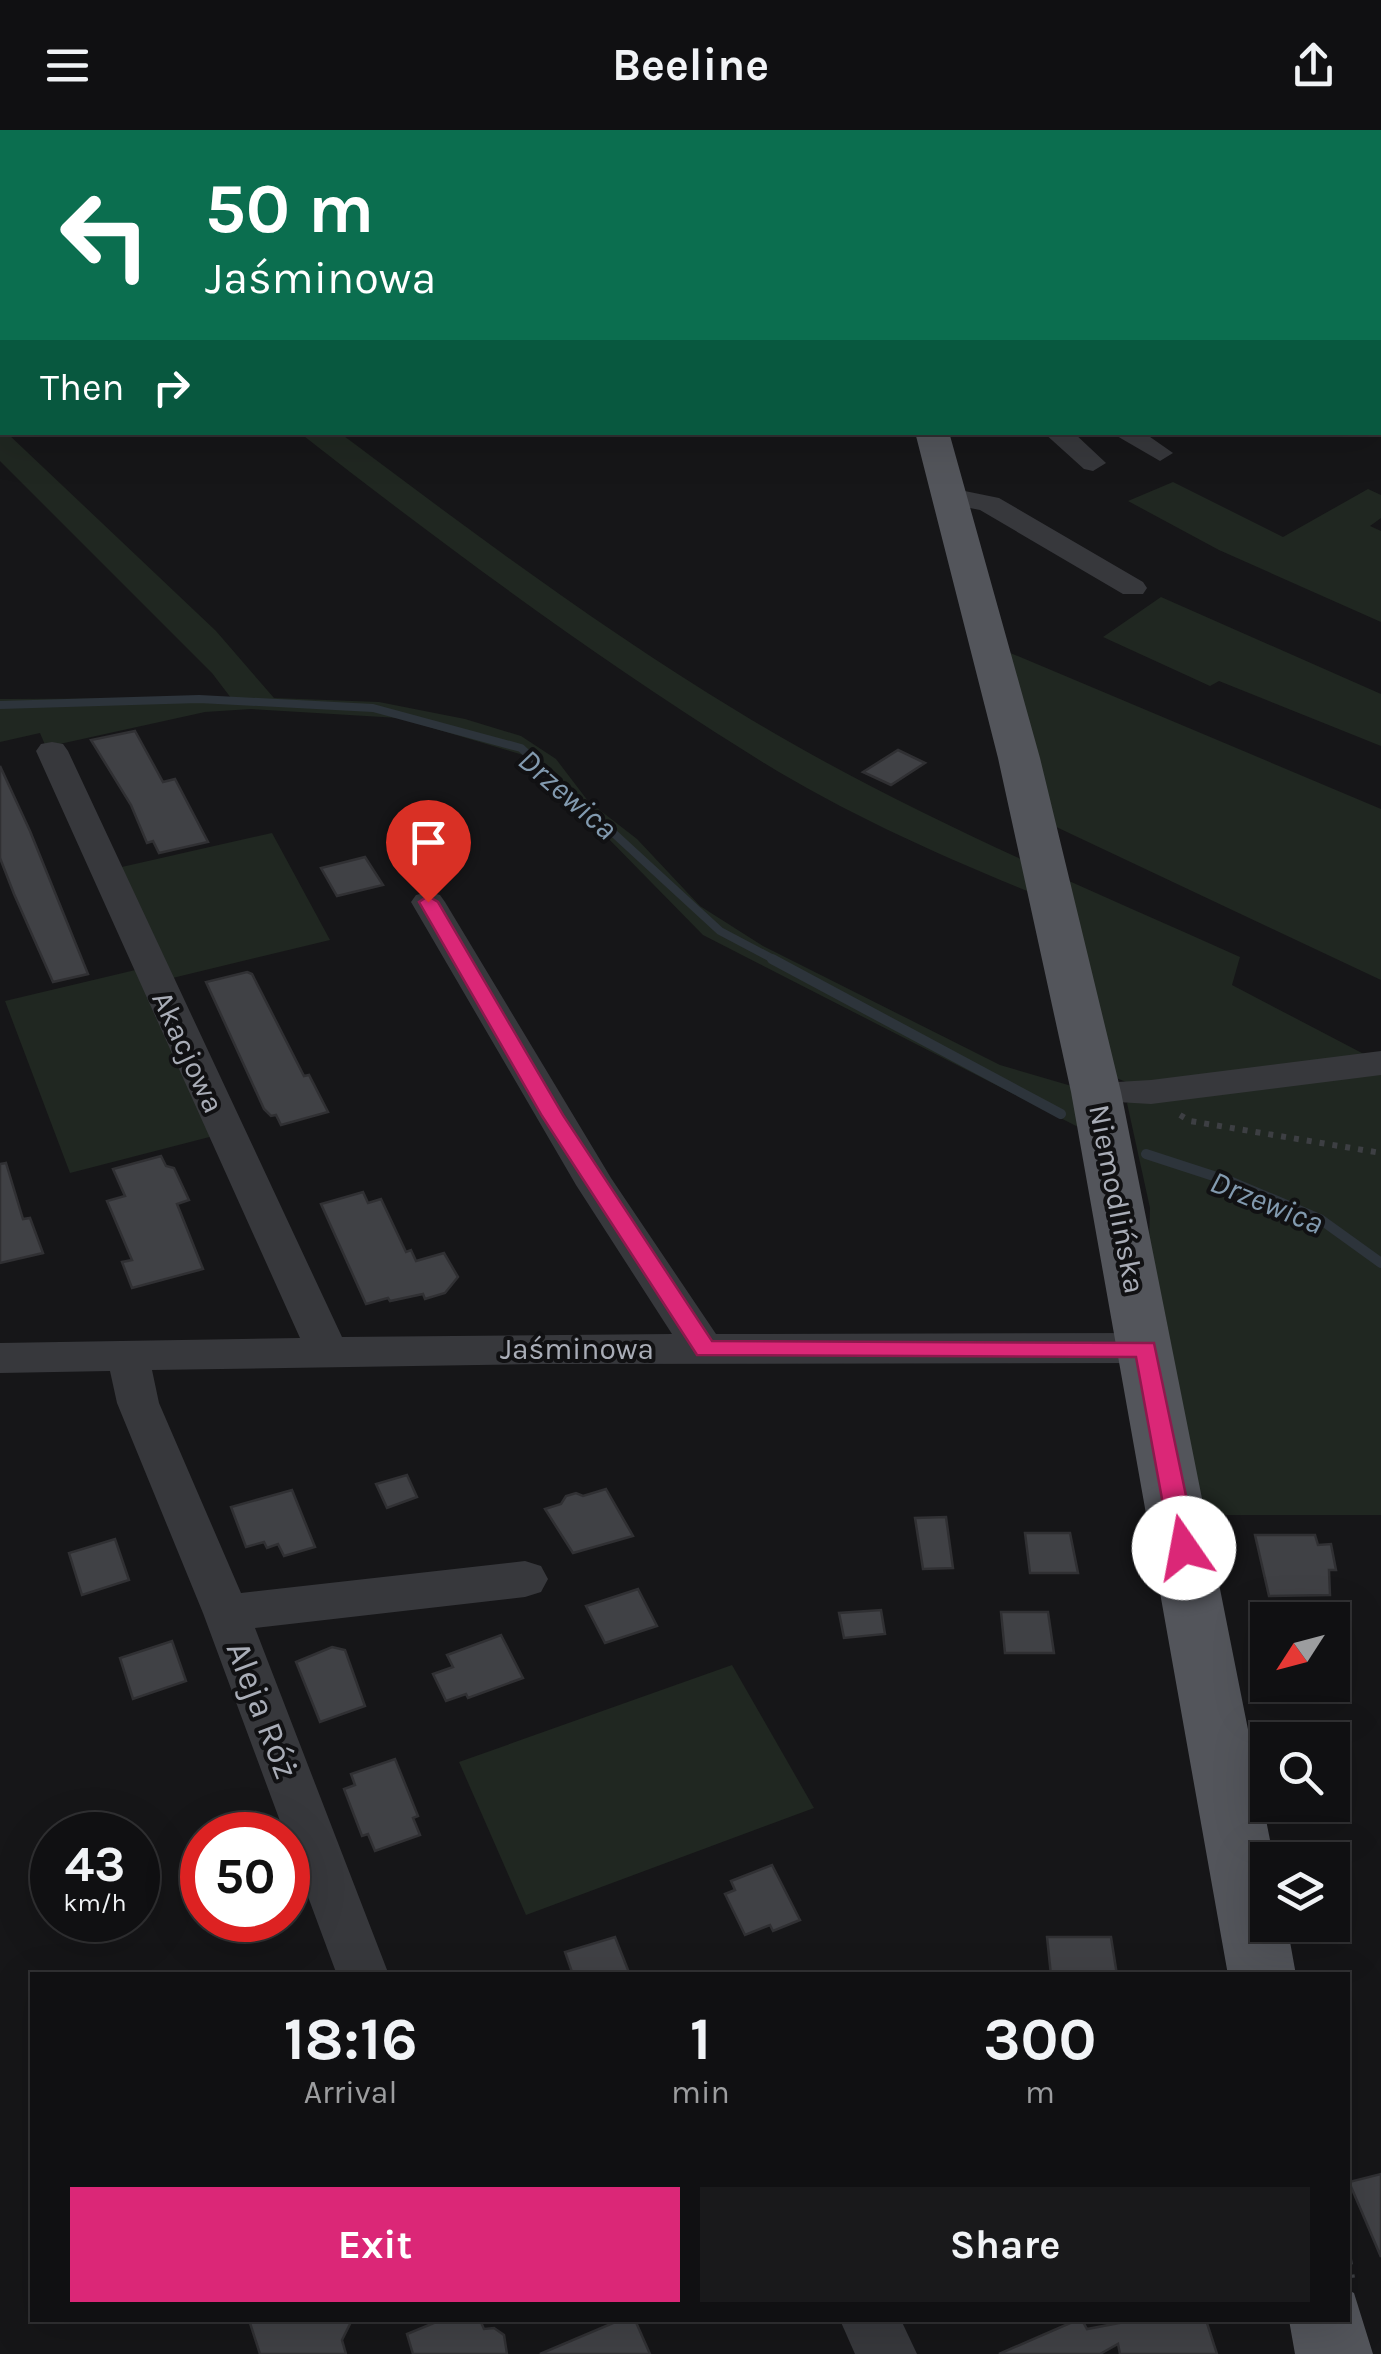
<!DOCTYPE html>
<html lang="en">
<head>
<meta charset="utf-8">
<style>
	body { margin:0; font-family:Karla,sans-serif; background:#19191b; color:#f1f3f6; height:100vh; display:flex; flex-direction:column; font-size:38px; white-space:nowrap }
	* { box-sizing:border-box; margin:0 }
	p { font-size:32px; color:#9c9d9f }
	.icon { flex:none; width:55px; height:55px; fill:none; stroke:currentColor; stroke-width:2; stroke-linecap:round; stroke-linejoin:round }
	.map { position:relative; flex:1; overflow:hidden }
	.sheet { position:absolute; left:30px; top:1842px; width:1320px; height:350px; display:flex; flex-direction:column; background:#101012; border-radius:0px; box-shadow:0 10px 40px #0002,0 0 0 2px #303032 }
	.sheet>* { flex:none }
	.banner { position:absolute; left:0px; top:0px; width:1382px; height:305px; box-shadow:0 10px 40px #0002,0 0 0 2px #303032; background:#0b6e4f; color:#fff; overflow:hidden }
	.needle { width:65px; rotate:234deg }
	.controls { position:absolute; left:1250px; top:1472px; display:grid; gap:20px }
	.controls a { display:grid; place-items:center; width:100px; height:100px; border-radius:0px; background:#101012; box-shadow:0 10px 40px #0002,0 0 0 2px #303032; font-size:50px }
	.speed { position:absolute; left:30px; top:1682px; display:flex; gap:20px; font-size:50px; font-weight:700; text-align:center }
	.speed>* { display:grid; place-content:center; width:130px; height:130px; border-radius:50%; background:#101012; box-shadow:0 10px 40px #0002,0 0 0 2px #303032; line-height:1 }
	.speed small { font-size:25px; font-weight:400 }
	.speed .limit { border:15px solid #d22; background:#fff; color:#111 }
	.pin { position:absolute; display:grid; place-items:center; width:85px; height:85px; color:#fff; margin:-102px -42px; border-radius:50% 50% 50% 0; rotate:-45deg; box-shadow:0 0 10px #0007 }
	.pin .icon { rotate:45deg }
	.me { position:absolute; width:110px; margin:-55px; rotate:348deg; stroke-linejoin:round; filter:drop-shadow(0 0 8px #0008) }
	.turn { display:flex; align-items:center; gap:35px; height:210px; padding:0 40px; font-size:45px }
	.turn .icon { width:130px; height:130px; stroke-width:2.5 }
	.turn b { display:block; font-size:70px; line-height:85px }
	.then { display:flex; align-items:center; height:95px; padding:0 40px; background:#0003; gap:20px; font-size:38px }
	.eta { display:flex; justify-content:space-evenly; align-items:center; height:170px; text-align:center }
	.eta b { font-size:60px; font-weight:700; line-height:70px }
	.button { display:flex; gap:20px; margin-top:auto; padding:20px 40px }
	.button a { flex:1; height:115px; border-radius:0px; background:#db2777; color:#fff; font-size:40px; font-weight:700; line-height:115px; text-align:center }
	.button a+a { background:#19191b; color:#f1f3f6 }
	header { display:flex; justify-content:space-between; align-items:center; height:130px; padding:0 40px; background:#101012; font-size:45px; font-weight:700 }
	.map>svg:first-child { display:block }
</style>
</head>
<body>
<header><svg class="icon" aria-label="menu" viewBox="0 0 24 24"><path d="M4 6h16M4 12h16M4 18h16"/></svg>Beeline<svg class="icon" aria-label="share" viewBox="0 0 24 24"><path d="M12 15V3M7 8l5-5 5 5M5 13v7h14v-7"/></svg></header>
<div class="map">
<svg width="1381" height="2224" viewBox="0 0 1381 2224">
	<rect width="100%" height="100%" fill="#161618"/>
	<g fill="#202721">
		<polygon points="0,296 2,302 7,303 216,501 274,568 379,572 465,589 521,606 556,629 588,671 637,709 700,776 763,816 1000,935 1075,957 1084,1000 703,805 600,700 563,671 537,629 399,588 251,579 205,582 46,617 40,603 0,612 0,569 231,568 212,543 0,331"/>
		<path d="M300,303H340C469,400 599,497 737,581C897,679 1070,751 1240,827L1232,855L1381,933V1385H1177L1146,1218L1150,1078L1127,973L1150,962L1114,947L1052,771C947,729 840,682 745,621C591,524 443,415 300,303Z"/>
		<polygon points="1173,352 1283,407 1368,359 1381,365 1381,388 1370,396 1381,401 1381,492 1219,420 1128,371"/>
		<polygon points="1161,467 1381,564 1381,616 1219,551 1210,556 1103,507"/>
		<polygon points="989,514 1381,679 1381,850 1033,686"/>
		<polygon points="272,703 330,810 156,852 225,1003 70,1043 5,871 148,837 104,741"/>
		<polygon points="732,1535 814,1678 526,1785 459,1632"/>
	</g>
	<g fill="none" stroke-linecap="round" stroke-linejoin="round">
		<polyline stroke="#2d343b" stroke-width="8" points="0,575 199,569 373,578 521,618 720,801 777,831"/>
		<g stroke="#2d343b" stroke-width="10">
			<polyline points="772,829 1061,984"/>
			<polyline points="1146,1024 1232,1052 1320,1089 1381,1133"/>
		</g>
	</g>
	<g fill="#404145" stroke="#303033" stroke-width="2.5">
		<polygon points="135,601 163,652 175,649 208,712 159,723 153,711 147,713 131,675 91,610"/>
		<polygon points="898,620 925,633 891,655 863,642"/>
		<polygon points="0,636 30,701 88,844 53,852 14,764 0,728"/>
		<polygon points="365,727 383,755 337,766 321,738"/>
		<polygon points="247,842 252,844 304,946 309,945 328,982 281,995 276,985 271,986 264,979 206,852"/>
		<polygon points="161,1026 166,1036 174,1038 189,1070 177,1074 203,1139 132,1158 122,1132 132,1130 107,1071 125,1066 113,1039"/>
		<polygon points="6,1033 23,1089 30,1088 43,1123 0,1133 0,1034"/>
		<polygon points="363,1062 368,1073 381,1069 406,1122 411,1120 416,1131 444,1123 458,1147 445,1163 425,1169 423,1164 390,1171 388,1168 366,1174 321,1074"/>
		<polygon points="407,1345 417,1367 387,1378 376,1354"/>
		<polygon points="606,1359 633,1406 573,1423 545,1379 561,1374 566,1366 576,1363 583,1366"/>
		<polygon points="292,1360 315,1417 284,1426 278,1414 267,1418 264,1412 246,1417 231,1377"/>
		<polygon points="946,1387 953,1438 923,1439 915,1388"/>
		<polygon points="1025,1403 1070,1403 1078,1443 1030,1443"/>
		<polygon points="1255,1405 1315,1405 1318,1415 1331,1414 1336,1440 1329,1440 1330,1465 1269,1466"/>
		<polygon points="115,1409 129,1450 82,1465 69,1423"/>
		<polygon points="638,1459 657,1496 605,1513 586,1476"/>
		<polygon points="881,1480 885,1504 844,1508 839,1483"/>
		<polygon points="1001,1482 1048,1482 1054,1523 1005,1523"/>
		<polygon points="501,1505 523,1548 468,1568 466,1564 446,1571 433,1544 453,1537 447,1525"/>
		<polygon points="172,1511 186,1551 133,1569 120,1528"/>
		<polygon points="332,1517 345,1520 365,1576 320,1592 296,1532"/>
		<polygon points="395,1629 418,1686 413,1688 420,1705 375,1721 368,1704 362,1706 344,1659 355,1655 351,1644"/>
		<polygon points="772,1735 800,1790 773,1801 770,1795 745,1805 725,1764 735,1760 731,1751"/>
		<polygon points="615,1807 630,1845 573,1845 565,1822"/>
		<polygon points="1047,1807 1111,1807 1117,1845 1051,1845"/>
		<polygon points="1381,2044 1381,2127 1349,2052"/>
		<polygon points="249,2190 352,2190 342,2210 346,2224 260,2224"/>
		<polygon points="441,2190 480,2190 484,2199 494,2198 504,2205 507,2224 413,2224 407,2204"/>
		<polygon points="620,2190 635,2190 650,2224 540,2224"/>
		<polygon points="1077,2190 1082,2190 1087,2199 1135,2190 1206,2190 1217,2224 1120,2224 1118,2214 1100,2224 999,2224"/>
	</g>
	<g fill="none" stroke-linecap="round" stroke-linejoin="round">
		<polyline stroke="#3d3f43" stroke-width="6" stroke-dasharray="5 8" stroke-linecap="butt" points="1180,985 1190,991 1381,1023"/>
		<polyline stroke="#3d3f43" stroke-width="8" stroke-dasharray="6 10" stroke-linecap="butt" points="1348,2129 1351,2148"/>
		<g fill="#37383c" fill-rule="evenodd">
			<polygon points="1043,302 1073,302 1106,333 1093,341 1084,339"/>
			<polygon points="1110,302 1143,302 1173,323 1160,331"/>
			<polygon points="950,358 999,368 1143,452 1147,458 1143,464 1123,464 980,380 940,372 936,366 940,360"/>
			<polygon points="52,612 63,614 68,621 342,1207 672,1204 576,1055 411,772 416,765 428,762 440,765 445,772 611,1048 716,1204 1146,1203 1161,1207 1167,1218 1161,1229 1146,1233 540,1234 152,1240 159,1273 241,1463 525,1431 541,1436 548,1449 541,1462 525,1467 255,1498 389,1845 337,1845 203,1483 117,1273 110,1241 0,1243 0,1213 300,1208 36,621 41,614"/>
			<polygon points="1381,921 1381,945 1151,974 1083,970 1077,962 1083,954 1151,950"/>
			<polygon points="840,2190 901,2190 917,2224 855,2224"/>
		</g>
		<g fill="#53555b" fill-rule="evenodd">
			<polygon points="641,0 672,0 674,2 643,2"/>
			<polygon points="915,302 949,302 1040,628 1121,962 1274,1730 1268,1730 1268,1795 1287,1795 1296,1845 1228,1845 1071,962 998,628"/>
			<polygon points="1348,2160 1354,2163 1373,2224 1295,2224 1289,2190 1348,2190"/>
		</g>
	</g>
	<polygon fill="#db2777" stroke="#8e194d" stroke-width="2.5" points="428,766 438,772 563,985 712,1211 1154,1213 1197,1418 1193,1426 1175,1426 1171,1418 1136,1227 697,1225 542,986 419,772"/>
	<g text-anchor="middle" stroke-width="8" stroke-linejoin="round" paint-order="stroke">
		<g font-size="30" fill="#a9adb7" stroke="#111113">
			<text transform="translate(188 922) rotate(65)" y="10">Akacjowa</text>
			<text transform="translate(1117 1069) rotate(79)" y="10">Niemodlińska</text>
			<text x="577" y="1229">Jaśminowa</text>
		</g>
		<g font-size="32" font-style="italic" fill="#829aaf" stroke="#111113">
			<text transform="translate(568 664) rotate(41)" y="11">Drzewica</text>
			<text transform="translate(1267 1072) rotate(22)" y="11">Drzewica</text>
		</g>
		<g font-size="35" fill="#a9adb7" stroke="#111113">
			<text transform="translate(263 1580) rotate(69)" y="12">Aleja Róż</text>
		</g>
	</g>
</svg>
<div class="controls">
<a><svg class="needle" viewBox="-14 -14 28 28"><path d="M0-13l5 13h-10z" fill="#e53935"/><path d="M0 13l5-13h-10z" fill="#9c9d9f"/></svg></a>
<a><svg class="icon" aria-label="search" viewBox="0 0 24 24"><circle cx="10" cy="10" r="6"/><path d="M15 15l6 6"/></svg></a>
<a><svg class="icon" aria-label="layers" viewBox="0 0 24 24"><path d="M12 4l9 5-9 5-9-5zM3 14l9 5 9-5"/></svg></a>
</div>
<div class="speed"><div>43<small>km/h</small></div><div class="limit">50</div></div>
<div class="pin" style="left:428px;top:772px;background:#d93025"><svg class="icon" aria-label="arrive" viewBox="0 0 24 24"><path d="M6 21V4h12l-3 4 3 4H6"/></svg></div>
<svg class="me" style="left:1184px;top:1418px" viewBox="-20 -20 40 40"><circle r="19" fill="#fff"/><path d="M0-13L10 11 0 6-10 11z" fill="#db2777"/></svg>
<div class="banner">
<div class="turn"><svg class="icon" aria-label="left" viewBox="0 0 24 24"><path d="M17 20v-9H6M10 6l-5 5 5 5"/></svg><div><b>50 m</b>Jaśminowa</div></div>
<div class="then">Then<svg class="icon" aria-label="right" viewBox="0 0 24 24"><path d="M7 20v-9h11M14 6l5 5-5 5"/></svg></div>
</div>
<section class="sheet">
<div class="eta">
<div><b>18:16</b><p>Arrival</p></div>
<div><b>1</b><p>min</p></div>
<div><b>300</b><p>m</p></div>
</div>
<div class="button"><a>Exit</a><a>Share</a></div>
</section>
</div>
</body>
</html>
